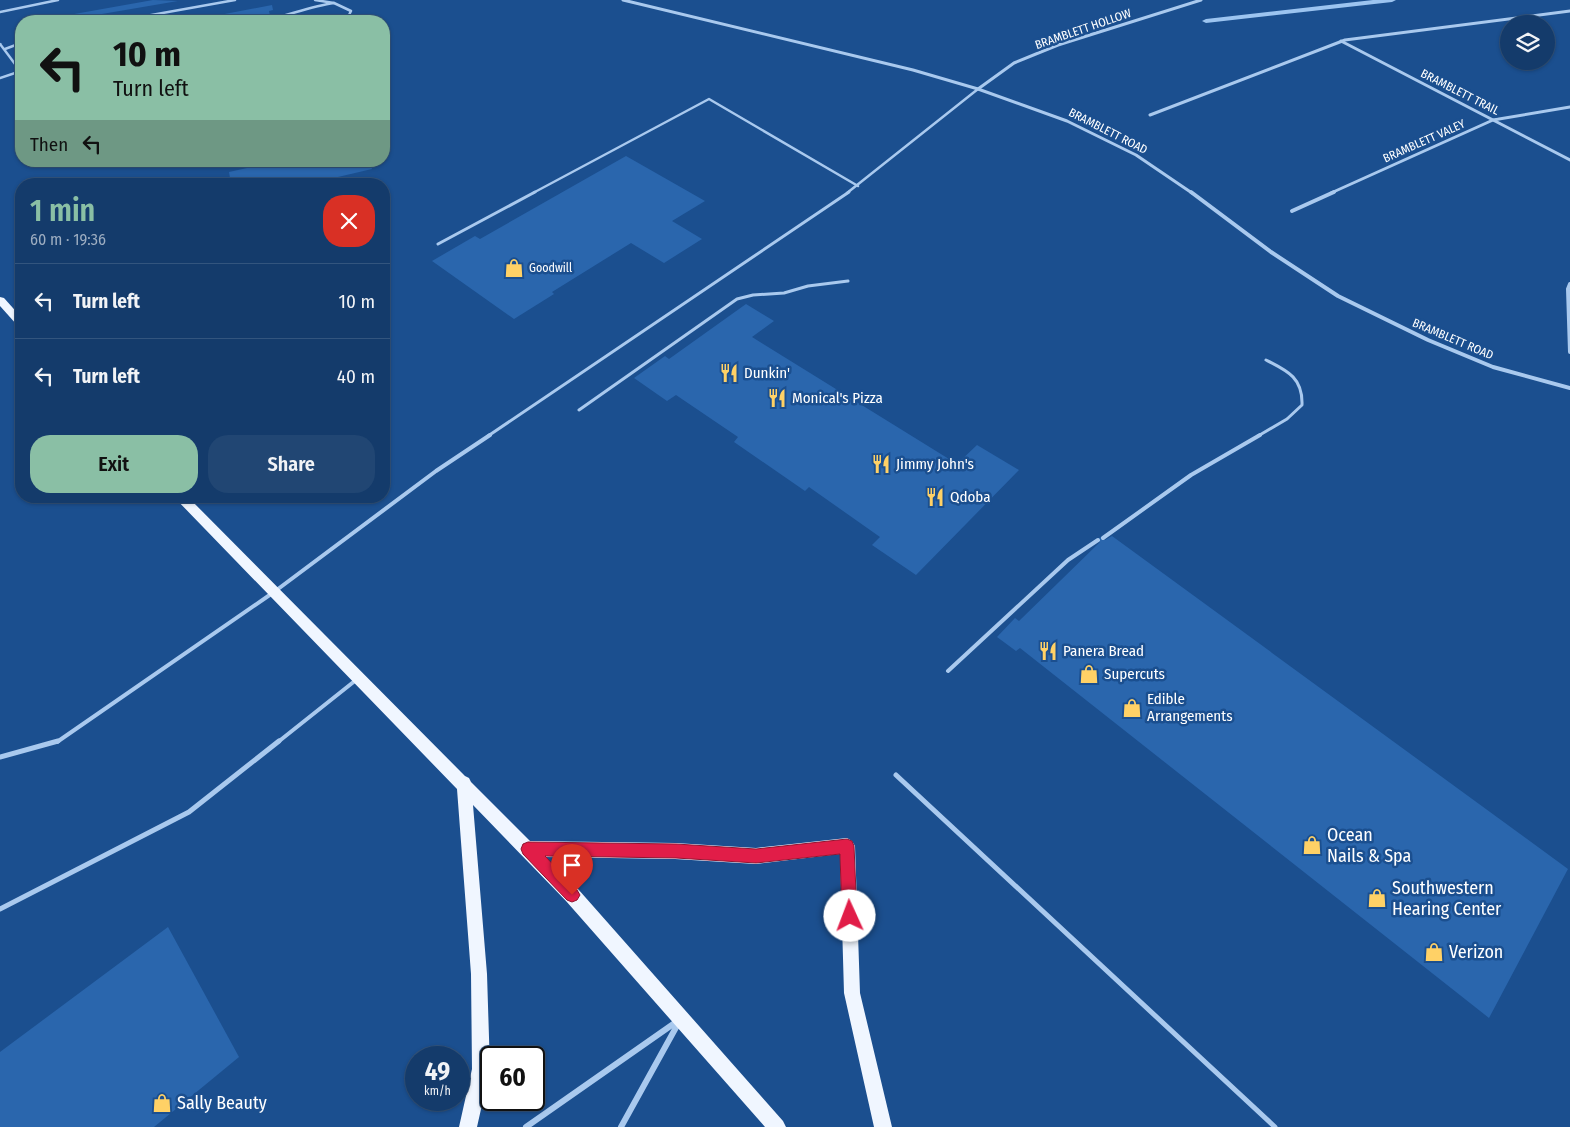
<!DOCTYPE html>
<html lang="en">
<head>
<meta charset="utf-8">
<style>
	body { margin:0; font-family:"Fira Sans Condensed",sans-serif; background:#214673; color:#f1f3f6; height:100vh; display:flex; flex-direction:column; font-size:19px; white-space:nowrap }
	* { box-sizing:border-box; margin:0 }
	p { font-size:16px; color:#9dadc1 }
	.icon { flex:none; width:28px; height:28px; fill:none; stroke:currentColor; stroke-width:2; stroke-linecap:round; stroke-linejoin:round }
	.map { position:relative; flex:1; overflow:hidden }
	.panel { position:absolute; left:15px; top:178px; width:375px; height:325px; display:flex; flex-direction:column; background:#143b6b; border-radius:20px; box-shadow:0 1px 4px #0004,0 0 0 1px #33557e }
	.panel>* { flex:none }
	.hud { position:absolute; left:15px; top:15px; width:375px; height:152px; border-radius:20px; box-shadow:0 1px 4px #0004,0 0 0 1px #33557e; background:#8abfa5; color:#111; overflow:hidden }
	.controls { position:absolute; left:1500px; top:15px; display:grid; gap:10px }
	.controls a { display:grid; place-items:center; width:55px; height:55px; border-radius:50%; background:#143b6b; box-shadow:0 1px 4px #0004,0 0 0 1px #33557e; font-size:25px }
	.speed { position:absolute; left:405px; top:1046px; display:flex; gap:10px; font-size:25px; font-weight:700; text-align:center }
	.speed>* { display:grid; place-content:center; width:65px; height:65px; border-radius:50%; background:#143b6b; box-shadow:0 1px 4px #0004,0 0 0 1px #33557e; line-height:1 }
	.speed small { font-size:12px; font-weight:400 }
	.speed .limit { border:2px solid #111; border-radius:8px; background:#fff; color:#111 }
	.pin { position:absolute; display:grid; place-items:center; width:42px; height:42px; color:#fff; margin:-51px -21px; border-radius:50% 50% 50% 0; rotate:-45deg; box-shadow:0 0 5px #0007 }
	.pin .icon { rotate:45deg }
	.me { position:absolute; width:55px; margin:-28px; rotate:358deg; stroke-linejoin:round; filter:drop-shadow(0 0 4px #0008) }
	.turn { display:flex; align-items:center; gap:18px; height:105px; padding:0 15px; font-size:22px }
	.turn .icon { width:65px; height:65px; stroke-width:2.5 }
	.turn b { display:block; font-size:35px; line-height:42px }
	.then { display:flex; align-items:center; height:48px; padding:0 15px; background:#0003; gap:10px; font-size:19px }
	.round { display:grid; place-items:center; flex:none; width:52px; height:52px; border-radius:20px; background:#214673 }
	.overview { display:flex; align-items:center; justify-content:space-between; height:85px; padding:0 15px }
	h1 { font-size:30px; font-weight:600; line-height:38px; color:#8abfa5 }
	.action { display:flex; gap:10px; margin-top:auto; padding:10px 15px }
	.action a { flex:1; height:58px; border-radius:20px; background:#8abfa5; color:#111; font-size:20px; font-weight:600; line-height:58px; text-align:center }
	.action a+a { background:#214673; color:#f1f3f6 }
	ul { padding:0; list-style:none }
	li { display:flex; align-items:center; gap:15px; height:75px; padding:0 15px; border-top:1px solid #33557e }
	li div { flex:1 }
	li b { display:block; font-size:19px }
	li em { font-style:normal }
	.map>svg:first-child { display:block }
</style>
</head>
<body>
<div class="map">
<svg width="1570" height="1127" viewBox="0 0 1570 1127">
	<rect width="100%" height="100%" fill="#1b4f8f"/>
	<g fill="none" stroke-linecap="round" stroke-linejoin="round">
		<polygon fill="#9cc4f0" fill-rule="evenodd" points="1373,0 1396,0 1392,2 1206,23 1202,21 1206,19"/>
	</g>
	<g fill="#2a66ad">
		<polygon points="153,0 178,1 61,21 35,21"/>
		<polygon points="272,5 273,10 269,11 271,21 188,21"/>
		<polygon points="626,156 705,201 672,221 702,239 664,263 631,243 552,292 554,294 514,319 432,261 475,236 480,239"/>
		<polygon points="278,161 369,161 372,169 308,184 231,184 229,172"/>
		<polygon points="746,304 774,321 752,337 957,464 977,445 1019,470 916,575 872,545 880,537 809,487 805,491 734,442 738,437 676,395 667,401 634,378 665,356 669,359"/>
		<polygon points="1112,536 1568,869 1489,1018 1020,648 1016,651 997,637 1015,618 1019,621 1100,542 1097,539 1101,537 1105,540"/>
		<polygon points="168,927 239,1057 154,1127 0,1127 0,1052"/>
	</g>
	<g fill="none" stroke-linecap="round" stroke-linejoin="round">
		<g stroke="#a9c9ee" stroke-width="2.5">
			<polyline points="315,0 334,3 351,11 346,21"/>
			<polyline points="0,12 58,0"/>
			<path d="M271,19C292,14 313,6 334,3"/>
			<polyline points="118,21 235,0"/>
			<polyline points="0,44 21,72"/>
			<polyline points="5,49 21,43"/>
			<polyline points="0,78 21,71"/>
			<polyline points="533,193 709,99 858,186"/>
			<polyline points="847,193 978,89"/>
		</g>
		<g stroke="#a9c9ee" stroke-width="3">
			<polyline points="438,244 535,192"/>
			<polyline points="579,410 737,299 753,295 784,293 808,286 848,281"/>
			<polyline points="488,436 849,192"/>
			<path d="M1258,436L1287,419L1302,405C1303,378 1288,371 1266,360"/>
		</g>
		<g stroke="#a9c9ee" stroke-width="4">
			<polyline points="1103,538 1191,475 1260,435"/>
			<polyline points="948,671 1068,560 1098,540"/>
			<polyline points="57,742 274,592 436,471 490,435"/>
			<polyline points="278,742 356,680"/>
		</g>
		<g stroke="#a9c9ee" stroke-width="5">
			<polyline points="0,757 58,741"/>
			<polyline points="896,775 1275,1127"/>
			<polyline points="0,909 189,812 279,741"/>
		</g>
		<g stroke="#a9c9ee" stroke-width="3">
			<polyline points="623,0 913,70 978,89 1067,121 1136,155 1192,193"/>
			<polyline points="1341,41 1570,160"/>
			<polyline points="978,89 1014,63 1058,45 1201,0"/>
			<polyline points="1150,115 1345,40 1570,11"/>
			<polyline points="1331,193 1493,120 1570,107"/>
		</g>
		<g stroke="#a9c9ee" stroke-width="4">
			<polyline points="1191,192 1271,252 1338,296 1428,340 1493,367 1570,388"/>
			<polyline points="1292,211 1334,192"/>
			<polyline points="1570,284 1568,289 1570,352"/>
		</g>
		<g stroke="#a9c9ee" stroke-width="6">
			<polyline points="526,1127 679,1020"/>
			<polyline points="621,1127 679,1022"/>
		</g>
		<g fill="#f0f6ff" fill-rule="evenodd">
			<polygon points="0,297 4,298 21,317 21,326 17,325 0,306"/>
			<polygon points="173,496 187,496 465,776 469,778 471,782 530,841 675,843 756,848 847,838 852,841 855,846 860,993 892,1127 874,1127 844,993 840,854 756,864 675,859 545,857 578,889 783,1121 786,1127 765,1127 566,901 473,805 487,974 490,1069 477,1127 459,1127 472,1069 471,974 457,789"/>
		</g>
	</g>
	<polygon fill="#e11d48" stroke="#92132f" points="847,839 852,841 854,846 857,916 855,921 850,923 844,921 842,916 840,854 756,863 676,858 545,856 577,890 580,895 577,900 572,902 567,900 523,854 521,849 523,844 528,842 676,844 756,849"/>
	<defs>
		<g id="shop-bare" transform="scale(1.5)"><path d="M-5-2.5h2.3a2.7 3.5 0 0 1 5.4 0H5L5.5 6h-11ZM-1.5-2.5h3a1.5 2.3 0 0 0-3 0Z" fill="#ffd166" stroke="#1b4f8f" stroke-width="2.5" paint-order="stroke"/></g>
		<g id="restaurant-bare" transform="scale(1.5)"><path d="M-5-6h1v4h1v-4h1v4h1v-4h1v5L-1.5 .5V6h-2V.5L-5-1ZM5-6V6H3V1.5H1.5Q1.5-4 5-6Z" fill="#ffd166" stroke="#1b4f8f" stroke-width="2.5" paint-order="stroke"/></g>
	</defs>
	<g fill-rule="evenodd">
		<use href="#shop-bare" x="514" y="268"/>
		<use href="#restaurant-bare" x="729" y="373"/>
		<use href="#restaurant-bare" x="777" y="398"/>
		<use href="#restaurant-bare" x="881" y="464"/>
		<use href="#restaurant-bare" x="935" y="497"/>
		<use href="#restaurant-bare" x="1048" y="651"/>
		<use href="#shop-bare" x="1089" y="674"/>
		<use href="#shop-bare" x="1132" y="708"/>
		<use href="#shop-bare" x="1312" y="845"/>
		<use href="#shop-bare" x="1377" y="898"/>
		<use href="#shop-bare" x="1434" y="952"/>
		<use href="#shop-bare" x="162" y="1103"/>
	</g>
	<g text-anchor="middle" stroke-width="5" stroke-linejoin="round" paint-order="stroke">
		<g font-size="12" fill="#fff" stroke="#1b4f8f">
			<text transform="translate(1083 29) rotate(-19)" y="4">BRAMBLETT HOLLOW</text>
			<text transform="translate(1460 92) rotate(27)" y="4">BRAMBLETT TRAIL</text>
			<text transform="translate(1108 131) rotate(27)" y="4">BRAMBLETT ROAD</text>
			<text transform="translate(1424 141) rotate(-24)" y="4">BRAMBLETT VALEY</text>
			<text transform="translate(1453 339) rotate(23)" y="4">BRAMBLETT ROAD</text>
		</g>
		<g font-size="12" fill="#fff" stroke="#1b4f8f" text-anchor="start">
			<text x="529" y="272">Goodwill</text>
		</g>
		<g font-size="15" fill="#fff" stroke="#1b4f8f" text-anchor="start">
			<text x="744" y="378">Dunkin'</text>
			<text x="792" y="403">Monical's Pizza</text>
			<text x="896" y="469">Jimmy John's</text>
			<text x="950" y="502">Qdoba</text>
			<text x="1063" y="656">Panera Bread</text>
			<text x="1104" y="679">Supercuts</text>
			<text x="1147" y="704">Edible<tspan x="1147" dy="17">Arrangements</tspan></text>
		</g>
		<g font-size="18" fill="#fff" stroke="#1b4f8f" text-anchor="start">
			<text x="1327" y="841">Ocean<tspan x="1327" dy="21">Nails &amp; Spa</tspan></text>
			<text x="1392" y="894">Southwestern<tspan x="1392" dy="21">Hearing Center</tspan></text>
			<text x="1449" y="958">Verizon</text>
			<text x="177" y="1109">Sally Beauty</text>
		</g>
	</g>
</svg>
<div class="controls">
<a><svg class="icon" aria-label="layers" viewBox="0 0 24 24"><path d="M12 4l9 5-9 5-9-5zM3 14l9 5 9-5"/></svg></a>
</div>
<div class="speed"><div>49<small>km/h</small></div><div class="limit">60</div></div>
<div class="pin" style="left:572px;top:895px;background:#d93025"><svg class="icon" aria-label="arrive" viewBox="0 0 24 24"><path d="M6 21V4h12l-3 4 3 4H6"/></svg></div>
<svg class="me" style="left:850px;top:916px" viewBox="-20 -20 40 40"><circle r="19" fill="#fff"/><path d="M0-13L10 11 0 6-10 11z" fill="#e11d48"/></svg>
<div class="hud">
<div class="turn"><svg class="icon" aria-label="left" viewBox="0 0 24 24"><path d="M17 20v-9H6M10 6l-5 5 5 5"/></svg><div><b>10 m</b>Turn left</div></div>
<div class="then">Then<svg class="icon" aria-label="left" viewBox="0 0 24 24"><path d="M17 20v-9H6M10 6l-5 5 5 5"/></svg></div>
</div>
<section class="panel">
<div class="overview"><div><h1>1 min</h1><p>60 m · 19:36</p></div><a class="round" style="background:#d93025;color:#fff"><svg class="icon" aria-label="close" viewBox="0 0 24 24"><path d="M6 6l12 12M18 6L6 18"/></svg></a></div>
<ul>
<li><svg class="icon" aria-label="left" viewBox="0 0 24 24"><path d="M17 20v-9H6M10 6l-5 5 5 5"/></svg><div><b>Turn left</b></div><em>10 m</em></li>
<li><svg class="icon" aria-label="left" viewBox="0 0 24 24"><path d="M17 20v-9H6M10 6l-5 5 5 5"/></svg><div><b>Turn left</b></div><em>40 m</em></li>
</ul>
<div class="action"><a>Exit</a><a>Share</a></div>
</section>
</div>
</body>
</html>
